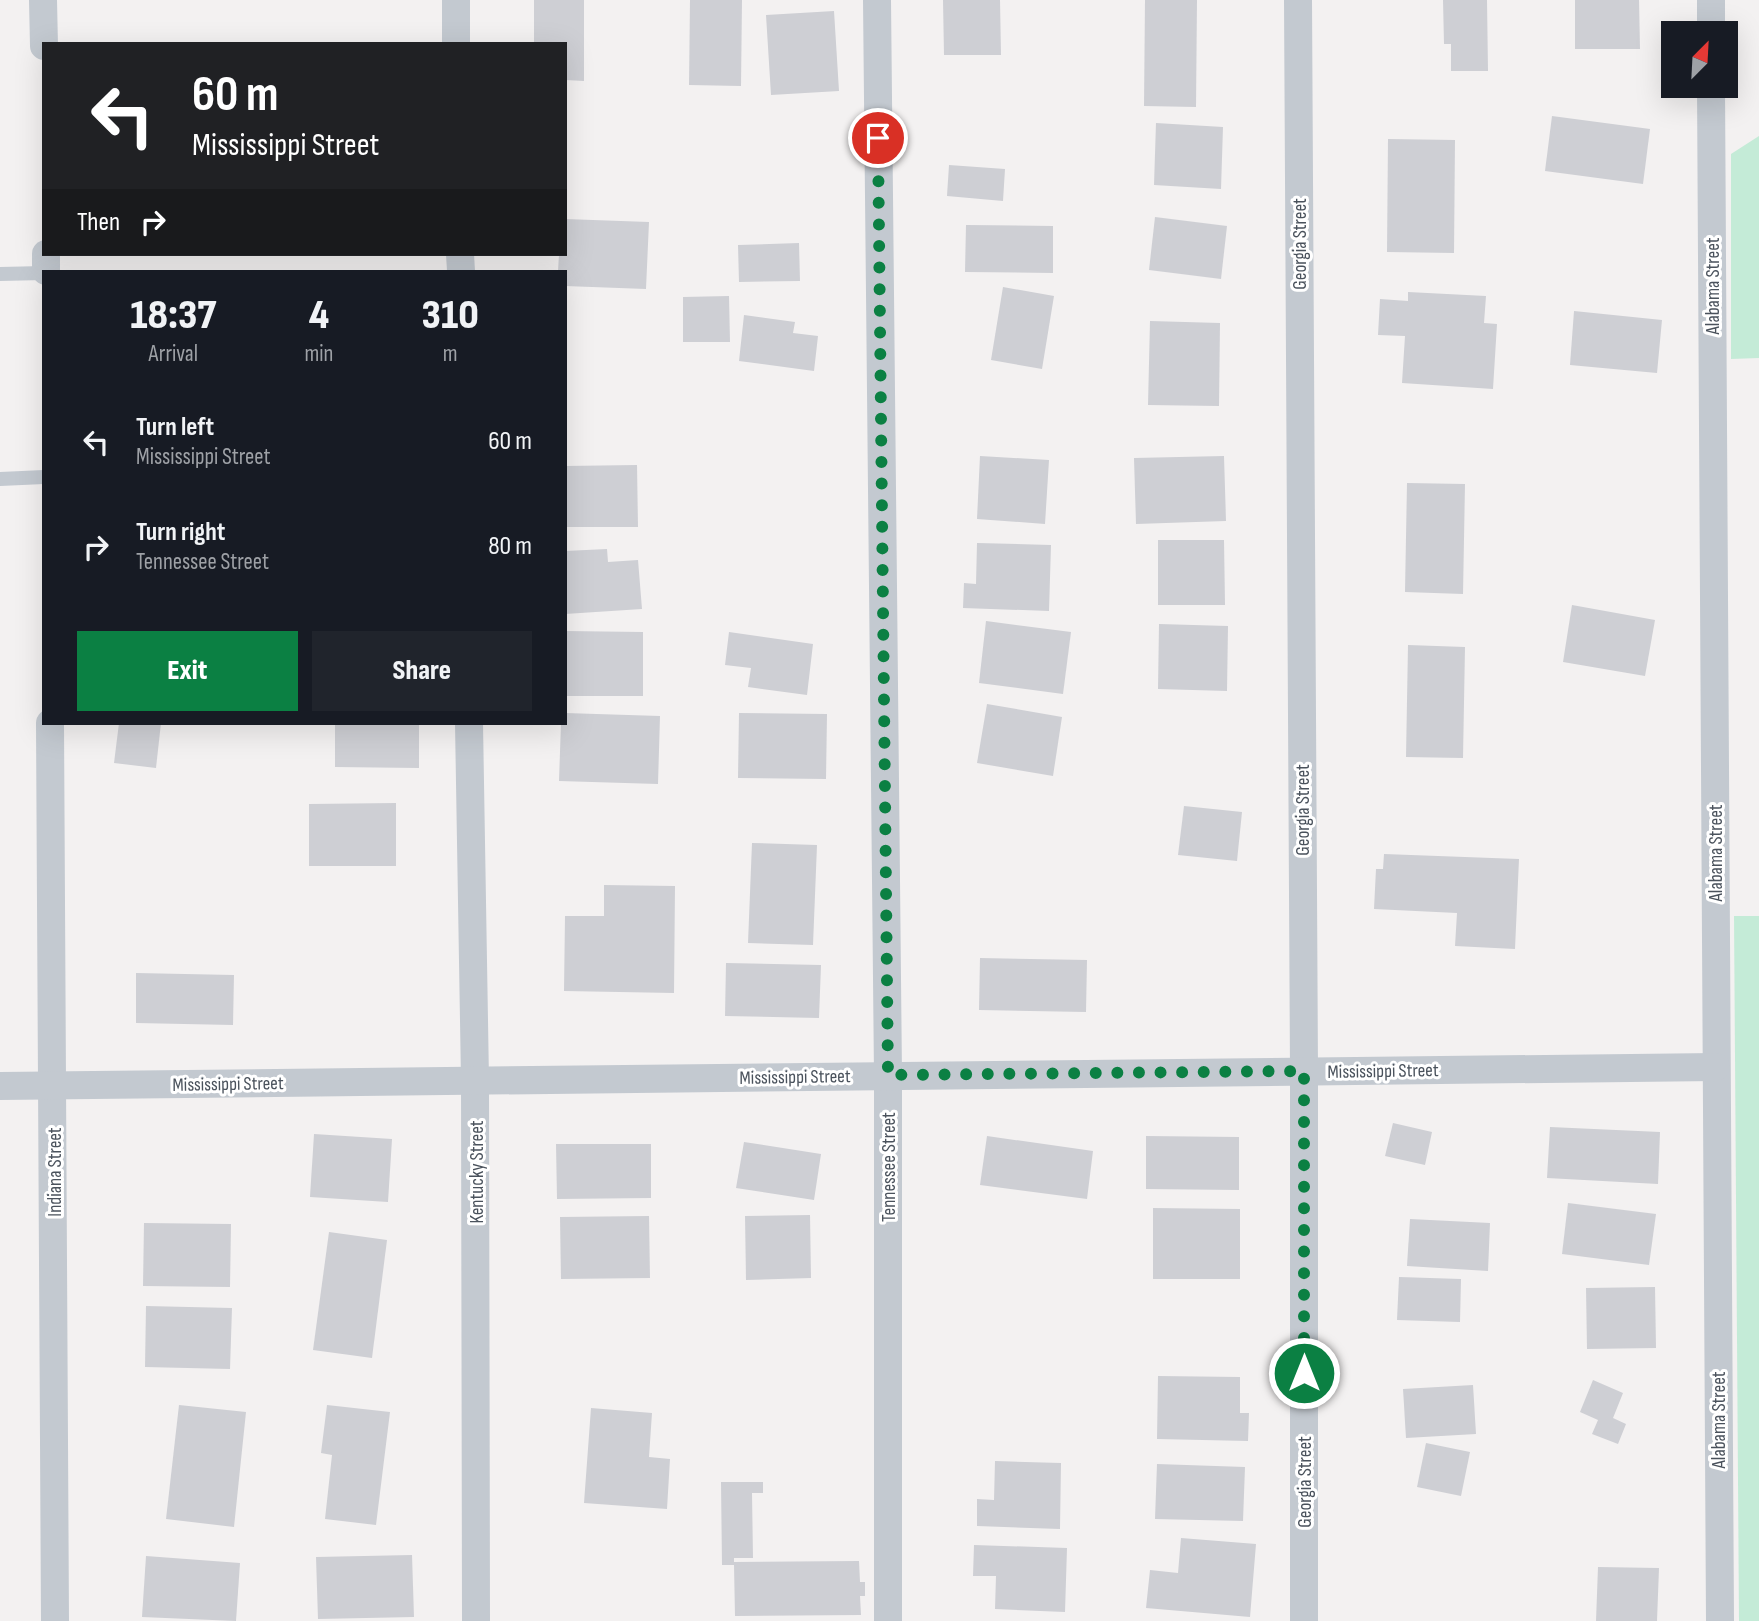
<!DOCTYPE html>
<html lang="en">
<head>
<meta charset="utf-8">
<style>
	body { margin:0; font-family:"Sofia Sans Condensed",sans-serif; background:#20242c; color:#f1f3f6; height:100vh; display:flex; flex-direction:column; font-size:26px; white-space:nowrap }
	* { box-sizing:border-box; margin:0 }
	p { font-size:23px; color:#9ea1a6 }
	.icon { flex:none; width:38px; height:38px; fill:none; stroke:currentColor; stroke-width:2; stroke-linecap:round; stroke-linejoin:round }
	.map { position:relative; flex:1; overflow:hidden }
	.details { position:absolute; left:42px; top:270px; width:525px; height:455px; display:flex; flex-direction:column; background:#171b24; border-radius:0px; box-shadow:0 7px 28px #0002 }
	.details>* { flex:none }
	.banner { position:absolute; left:42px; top:42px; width:525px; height:214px; border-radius:0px; box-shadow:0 7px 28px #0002; background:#202124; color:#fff; overflow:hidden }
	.needle { width:46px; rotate:24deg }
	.tools { position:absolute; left:1661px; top:21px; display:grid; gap:14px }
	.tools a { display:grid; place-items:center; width:77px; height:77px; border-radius:0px; background:#171b24; box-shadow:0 7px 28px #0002; font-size:35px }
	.pin { position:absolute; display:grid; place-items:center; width:60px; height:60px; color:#fff; margin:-30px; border:4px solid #fff; border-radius:50%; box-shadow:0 2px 7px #0007 }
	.me { position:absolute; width:77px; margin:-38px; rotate:0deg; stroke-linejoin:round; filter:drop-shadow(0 0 5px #0008) }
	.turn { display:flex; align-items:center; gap:24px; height:147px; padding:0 35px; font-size:32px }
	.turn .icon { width:91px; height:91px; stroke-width:2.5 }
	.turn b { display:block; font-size:49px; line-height:60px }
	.then { display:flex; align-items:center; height:66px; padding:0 35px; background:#0003; gap:14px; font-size:26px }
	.eta { display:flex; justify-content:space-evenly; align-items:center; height:119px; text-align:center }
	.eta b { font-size:42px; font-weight:800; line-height:49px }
	.primary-button { display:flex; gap:14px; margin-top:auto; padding:14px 35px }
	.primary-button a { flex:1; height:80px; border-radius:0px; background:#0b8043; color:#fff; font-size:28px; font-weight:800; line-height:80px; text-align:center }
	.primary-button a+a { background:#20242c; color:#f1f3f6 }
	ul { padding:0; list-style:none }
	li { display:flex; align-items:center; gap:21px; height:105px; padding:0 35px }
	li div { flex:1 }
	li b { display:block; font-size:26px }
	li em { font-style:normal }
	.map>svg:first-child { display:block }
</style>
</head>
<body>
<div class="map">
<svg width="1759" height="1621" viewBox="0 0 1759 1621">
	<rect width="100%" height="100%" fill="#f3f1f1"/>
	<g fill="#c4ebd7">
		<polygon points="1759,136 1759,358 1731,359 1731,154"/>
		<polygon points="1734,916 1759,916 1759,1621 1739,1621"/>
	</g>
	<g fill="#cecfd4">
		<polygon points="534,0 584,0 584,81 565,80 565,44 534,44"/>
		<polygon points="690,0 742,0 741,86 689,85"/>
		<polygon points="943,0 1000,0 1001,55 944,55"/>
		<polygon points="1145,0 1197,0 1196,107 1144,106"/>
		<polygon points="1443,0 1487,0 1488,71 1451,71 1451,44 1444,44"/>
		<polygon points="1575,0 1639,0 1640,49 1575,49"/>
		<polygon points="834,11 839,91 771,95 766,15"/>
		<polygon points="1552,116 1650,129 1643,184 1545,171"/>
		<polygon points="1156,123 1223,127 1221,189 1154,185"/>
		<polygon points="1388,139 1455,140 1454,253 1387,252"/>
		<polygon points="949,165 1005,169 1003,201 947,196"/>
		<polygon points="1155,217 1227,226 1221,279 1149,270"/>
		<polygon points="565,219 649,222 646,289 565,286 565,271 558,271 559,254 565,254"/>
		<polygon points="966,225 1053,226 1053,273 965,272"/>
		<polygon points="799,243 800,281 739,282 738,245"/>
		<polygon points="1003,287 1054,296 1042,369 991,360"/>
		<polygon points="1408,292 1486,296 1484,323 1497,324 1493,389 1402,383 1405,336 1378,335 1380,299 1408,301"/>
		<polygon points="729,296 730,342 683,342 683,297"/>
		<polygon points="1574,311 1662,320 1657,373 1570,365"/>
		<polygon points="744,315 795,322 793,333 818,336 814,371 739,361"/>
		<polygon points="1150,321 1220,323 1219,406 1148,405"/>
		<polygon points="980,456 1049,460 1045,524 977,519"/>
		<polygon points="1224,456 1226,521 1136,524 1134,458"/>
		<polygon points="637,465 638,527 565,527 565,466"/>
		<polygon points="1407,483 1465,484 1463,594 1405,592"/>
		<polygon points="1158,540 1224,540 1225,605 1158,605"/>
		<polygon points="977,543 1051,545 1049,611 963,608 964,583 976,584"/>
		<polygon points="607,549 608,562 638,560 642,609 565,614 565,551"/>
		<polygon points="1572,605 1655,620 1645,676 1563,662"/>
		<polygon points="986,621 1071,632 1063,694 979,683"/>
		<polygon points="1159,624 1228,626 1227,691 1158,689"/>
		<polygon points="565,631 643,632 643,696 565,696"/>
		<polygon points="729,632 813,644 807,695 748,687 751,668 725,665"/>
		<polygon points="1408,645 1465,647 1463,758 1406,757"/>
		<polygon points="987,704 1062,717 1053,776 977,763"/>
		<polygon points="565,713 660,716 658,784 559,781 561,723 565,723"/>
		<polygon points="739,713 827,714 826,779 738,778"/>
		<polygon points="119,723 161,723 156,768 114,763"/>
		<polygon points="335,723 419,723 419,768 335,767"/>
		<polygon points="396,803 396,866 309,866 309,804"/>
		<polygon points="1184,806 1242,812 1237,861 1178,855"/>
		<polygon points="752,843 817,845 813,945 748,943"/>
		<polygon points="1384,854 1519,859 1515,949 1455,946 1457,913 1374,909 1376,869 1383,869"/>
		<polygon points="604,885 675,886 674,993 564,991 565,916 604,916"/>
		<polygon points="980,958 1087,960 1086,1012 979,1010"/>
		<polygon points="726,963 821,965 819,1018 725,1016"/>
		<polygon points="136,973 234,975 233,1025 136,1023"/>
		<polygon points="1393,1123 1432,1132 1425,1165 1385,1156"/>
		<polygon points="1550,1127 1660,1132 1658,1184 1547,1178"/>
		<polygon points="314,1134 392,1139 388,1202 310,1197"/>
		<polygon points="987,1136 1093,1151 1087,1199 980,1185"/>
		<polygon points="1146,1136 1239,1137 1239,1190 1146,1189"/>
		<polygon points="744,1142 821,1154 814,1200 736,1188"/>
		<polygon points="556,1144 651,1144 651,1198 557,1199"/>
		<polygon points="1568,1203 1656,1214 1649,1265 1562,1254"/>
		<polygon points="1153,1208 1240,1209 1240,1279 1153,1279"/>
		<polygon points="810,1215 811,1278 746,1280 745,1216"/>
		<polygon points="649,1216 650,1278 561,1279 560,1217"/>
		<polygon points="1410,1219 1490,1223 1488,1271 1407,1266"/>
		<polygon points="144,1223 231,1224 230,1287 143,1286"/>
		<polygon points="329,1232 387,1240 372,1358 313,1350"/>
		<polygon points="1399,1277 1461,1279 1460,1322 1397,1320"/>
		<polygon points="1655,1287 1656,1348 1587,1349 1586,1288"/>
		<polygon points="146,1306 232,1308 230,1369 145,1367"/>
		<polygon points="1158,1376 1240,1377 1240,1413 1249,1413 1248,1441 1157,1439"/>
		<polygon points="1593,1380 1623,1393 1613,1418 1626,1424 1618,1444 1592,1434 1598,1420 1580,1412"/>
		<polygon points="1473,1385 1476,1434 1406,1438 1403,1389"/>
		<polygon points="179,1405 246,1412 234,1527 166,1519"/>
		<polygon points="327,1405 390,1412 376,1525 325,1519 332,1455 321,1453"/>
		<polygon points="591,1408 652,1413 649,1457 670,1459 667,1509 584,1503"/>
		<polygon points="1426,1443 1470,1452 1461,1496 1417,1487"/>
		<polygon points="995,1461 1061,1463 1060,1529 977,1526 977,1499 994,1500"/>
		<polygon points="1157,1464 1245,1467 1243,1521 1155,1519"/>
		<polygon points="721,1482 763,1482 763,1493 752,1493 753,1558 734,1558 734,1562 859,1561 860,1582 865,1582 865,1596 860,1596 861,1615 735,1616 734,1565 722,1565"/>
		<polygon points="1181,1538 1256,1544 1250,1617 1146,1608 1150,1570 1178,1573"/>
		<polygon points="974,1545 1067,1548 1065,1612 995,1609 996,1576 973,1576"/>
		<polygon points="412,1555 414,1617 318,1619 316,1557"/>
		<polygon points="146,1556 240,1563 236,1621 142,1617"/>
		<polygon points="1598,1567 1659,1568 1657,1621 1596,1621"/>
	</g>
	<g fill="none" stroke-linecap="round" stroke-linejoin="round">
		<g stroke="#c3c9d0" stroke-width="14">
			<polyline points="0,274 44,273"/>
			<polyline points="0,479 44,477"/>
		</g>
		<g stroke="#c3c9d0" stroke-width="28">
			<polyline points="43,0 44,46"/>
			<polyline points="456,0 456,44"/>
			<polyline points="877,0 888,1075 888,1621"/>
			<polyline points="1298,0 1304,1071 1304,1621"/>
			<polyline points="1711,0 1711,33"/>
			<polyline points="1711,86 1720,1621"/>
			<polyline points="46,254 46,271"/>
			<polyline points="460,254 461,271"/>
			<polyline points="50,723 55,1621"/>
			<polyline points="469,723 475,1080 476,1621"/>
			<polyline points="0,1086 1716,1067"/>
		</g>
	</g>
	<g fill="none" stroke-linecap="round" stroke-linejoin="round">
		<polyline stroke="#0b8043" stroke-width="12" stroke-dasharray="0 21.6" points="878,138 888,1075 1304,1071 1304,1373"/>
	</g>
	<g text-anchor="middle" stroke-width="6" stroke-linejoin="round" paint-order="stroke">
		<g font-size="19" fill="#4a525c" stroke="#fff">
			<text transform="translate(1299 244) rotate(-90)" y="7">Georgia Street</text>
			<text transform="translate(1712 286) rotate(-90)" y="7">Alabama Street</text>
			<text transform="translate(1302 810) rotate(-90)" y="7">Georgia Street</text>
			<text transform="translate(1715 853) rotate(-90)" y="7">Alabama Street</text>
			<text transform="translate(1383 1070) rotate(-1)" y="7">Mississippi Street</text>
			<text transform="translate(795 1076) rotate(-1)" y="7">Mississippi Street</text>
			<text transform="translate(228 1083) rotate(-1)" y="7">Mississippi Street</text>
			<text transform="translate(888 1167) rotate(-90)" y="7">Tennessee Street</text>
			<text transform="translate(54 1172) rotate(-90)" y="7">Indiana Street</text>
			<text transform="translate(476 1172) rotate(-90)" y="7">Kentucky Street</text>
			<text transform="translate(1718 1420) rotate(-90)" y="7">Alabama Street</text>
			<text transform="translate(1304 1482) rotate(-90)" y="7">Georgia Street</text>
		</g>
	</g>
</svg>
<div class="tools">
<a><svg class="needle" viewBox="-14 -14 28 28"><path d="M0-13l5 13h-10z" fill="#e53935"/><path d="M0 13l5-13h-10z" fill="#9ea1a6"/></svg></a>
</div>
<div class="pin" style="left:878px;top:138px;background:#d93025"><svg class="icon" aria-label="arrive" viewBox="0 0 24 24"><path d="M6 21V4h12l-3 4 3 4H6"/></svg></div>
<svg class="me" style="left:1304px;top:1373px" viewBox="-20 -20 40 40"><circle r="17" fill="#0b8043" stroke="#fff" stroke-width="3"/><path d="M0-11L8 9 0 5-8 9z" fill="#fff"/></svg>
<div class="banner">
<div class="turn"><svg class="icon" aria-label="left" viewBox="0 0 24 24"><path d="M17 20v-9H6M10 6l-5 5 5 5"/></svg><div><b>60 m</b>Mississippi Street</div></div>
<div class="then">Then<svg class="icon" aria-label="right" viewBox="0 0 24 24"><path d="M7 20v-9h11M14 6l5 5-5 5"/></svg></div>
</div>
<section class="details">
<div class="eta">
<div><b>18:37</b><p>Arrival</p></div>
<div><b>4</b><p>min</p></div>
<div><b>310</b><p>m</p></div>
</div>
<ul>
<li><svg class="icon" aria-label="left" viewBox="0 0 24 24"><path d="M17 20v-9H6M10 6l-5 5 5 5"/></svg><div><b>Turn left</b><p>Mississippi Street</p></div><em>60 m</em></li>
<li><svg class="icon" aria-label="right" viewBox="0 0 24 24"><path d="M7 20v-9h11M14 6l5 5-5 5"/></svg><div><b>Turn right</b><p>Tennessee Street</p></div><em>80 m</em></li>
</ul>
<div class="primary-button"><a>Exit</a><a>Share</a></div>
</section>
</div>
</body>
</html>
